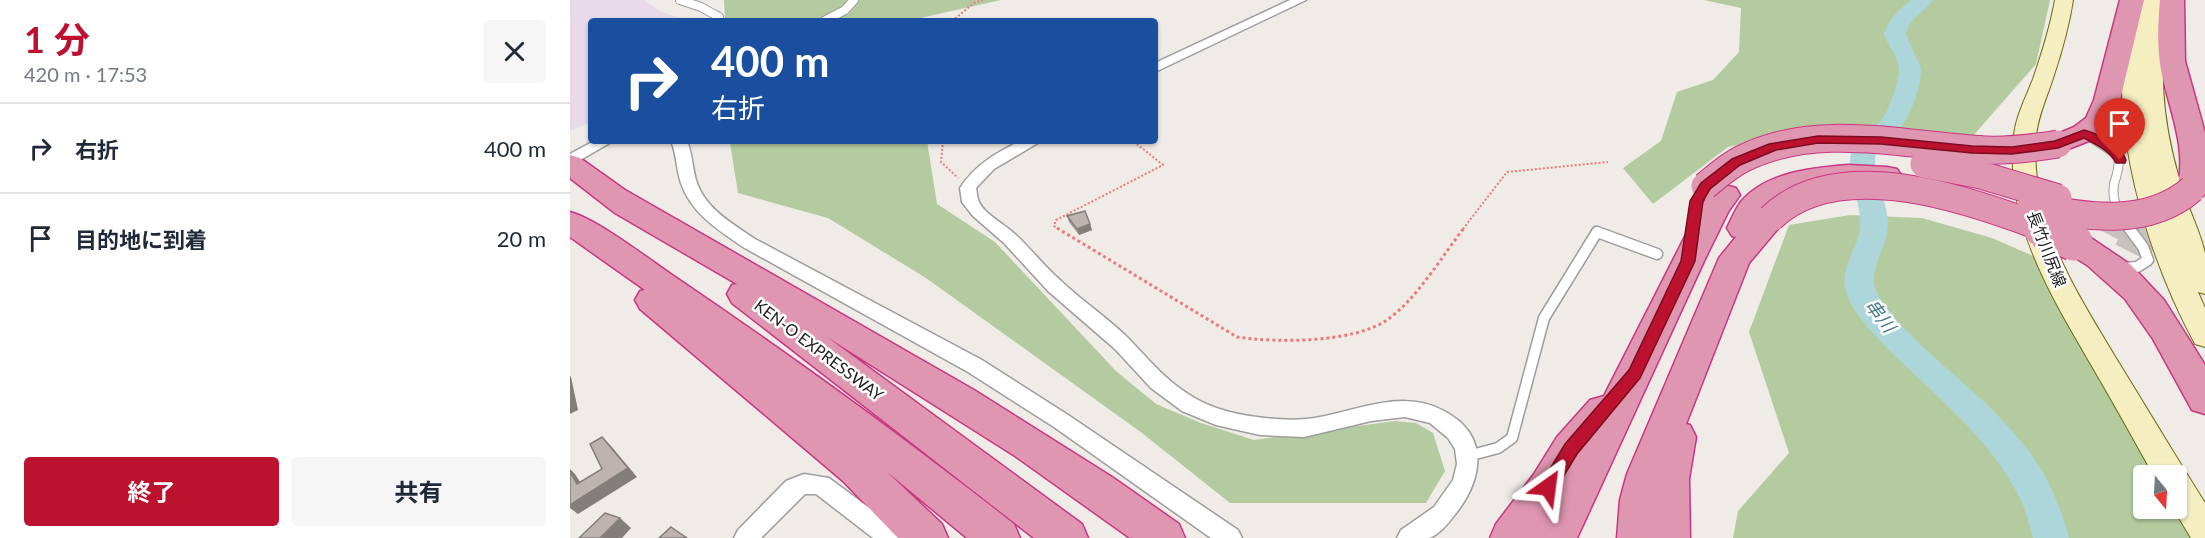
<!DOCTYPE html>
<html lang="ja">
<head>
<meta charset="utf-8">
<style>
	body { margin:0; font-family:Lato,"Noto Sans JP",sans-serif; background:#f6f6f7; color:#1f2937; height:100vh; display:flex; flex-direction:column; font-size:22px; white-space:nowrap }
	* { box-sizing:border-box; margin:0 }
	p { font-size:20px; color:#747a83 }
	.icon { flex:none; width:33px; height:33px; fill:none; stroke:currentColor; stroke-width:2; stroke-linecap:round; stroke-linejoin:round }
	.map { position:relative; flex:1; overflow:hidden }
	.side { display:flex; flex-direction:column; background:#fff; width:570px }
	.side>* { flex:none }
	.top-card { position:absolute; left:18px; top:18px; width:570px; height:126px; border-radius:6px; box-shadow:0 2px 4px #0004; background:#1a4fa0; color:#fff; overflow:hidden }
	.needle { width:39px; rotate:162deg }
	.controls { position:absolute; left:1563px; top:465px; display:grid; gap:12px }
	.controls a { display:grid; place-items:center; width:54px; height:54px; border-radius:6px; background:#fff; box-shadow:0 2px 4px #0004; font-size:30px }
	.pin { position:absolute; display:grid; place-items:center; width:51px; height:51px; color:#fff; margin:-62px -26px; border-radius:50% 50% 50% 0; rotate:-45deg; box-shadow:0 0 6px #0007 }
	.pin .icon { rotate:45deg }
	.me { position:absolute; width:66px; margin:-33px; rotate:31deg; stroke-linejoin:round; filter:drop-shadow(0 0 4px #0008) }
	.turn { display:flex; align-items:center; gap:21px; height:126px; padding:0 24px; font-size:27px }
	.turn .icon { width:78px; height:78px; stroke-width:2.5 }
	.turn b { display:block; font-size:42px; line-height:51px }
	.round { display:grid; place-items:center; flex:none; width:63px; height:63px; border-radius:6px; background:#f6f6f7 }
	.summary { display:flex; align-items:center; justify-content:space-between; height:102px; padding:0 24px }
	h1 { font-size:36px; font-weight:700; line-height:45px; color:#bd122f }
	.cta { display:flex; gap:12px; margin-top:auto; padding:12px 24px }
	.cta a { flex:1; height:69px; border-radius:6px; background:#bd122f; color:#fff; font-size:24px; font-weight:700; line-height:69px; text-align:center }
	.cta a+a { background:#f6f6f7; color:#1f2937 }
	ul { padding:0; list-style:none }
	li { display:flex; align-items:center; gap:18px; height:90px; padding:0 24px; border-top:2px solid #e0e1e3 }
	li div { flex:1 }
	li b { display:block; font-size:22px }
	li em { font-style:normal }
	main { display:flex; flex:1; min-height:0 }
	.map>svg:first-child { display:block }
</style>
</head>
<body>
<main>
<section class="side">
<div class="summary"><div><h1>1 分</h1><p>420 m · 17:53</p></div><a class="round"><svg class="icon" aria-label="close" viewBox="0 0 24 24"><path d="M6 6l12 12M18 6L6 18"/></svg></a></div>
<ul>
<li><svg class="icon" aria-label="right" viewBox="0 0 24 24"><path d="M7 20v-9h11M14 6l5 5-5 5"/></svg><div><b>右折</b></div><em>400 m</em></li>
<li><svg class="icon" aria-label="arrive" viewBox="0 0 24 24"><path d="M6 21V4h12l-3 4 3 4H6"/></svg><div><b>目的地に到着</b></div><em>20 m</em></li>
</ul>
<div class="cta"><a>終了</a><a>共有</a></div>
</section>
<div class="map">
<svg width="1635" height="538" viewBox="0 0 1635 538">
	<rect width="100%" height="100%" fill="#efebe7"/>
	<polygon fill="#e8dae8" points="0,0 74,0 89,11 119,21 21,21 21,122 0,131"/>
	<g fill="#b4cba0">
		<polygon points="154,0 431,0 337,21 155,21"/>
		<polygon points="1134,0 1480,0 1466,64 1403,136 1265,124 1158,147 1083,204 1053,168 1091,141 1107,92 1143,80 1169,52 1171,8"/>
		<polygon points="157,141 357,141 367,204 425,242 546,371 586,404 631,423 684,440 825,421 846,423 863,433 875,471 856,503 660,503 572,433 356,278 258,218 168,193 160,143"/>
		<polygon points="1280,215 1352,218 1422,238 1463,256 1587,475 1574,476 1574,508 1606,509 1622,538 1163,538 1168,511 1219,453 1179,332 1219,225"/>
	</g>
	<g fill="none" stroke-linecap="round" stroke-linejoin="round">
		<path fill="#acd6d9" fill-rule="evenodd" d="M1341,0H1363C1354,13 1338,18 1336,35L1351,68C1351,86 1341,118 1327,131C1321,137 1310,139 1307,149C1299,174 1318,199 1318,225C1317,245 1303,262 1304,282C1305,311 1387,376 1410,398C1426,413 1440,428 1454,445C1476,472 1490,504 1499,538H1463C1460,528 1458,517 1454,507C1423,434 1349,385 1298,328C1289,316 1278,303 1275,288C1271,266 1289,247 1290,226C1292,200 1274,175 1282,149C1287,133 1301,131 1311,121C1318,113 1330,79 1329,69C1328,57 1319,46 1314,35C1317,20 1329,10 1341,0Z"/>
		<polyline stroke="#c6c2bf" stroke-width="27" stroke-dasharray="27 14" stroke-linecap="butt" points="1531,215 1557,229"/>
		<polyline stroke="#c6c2bf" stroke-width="37" stroke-dasharray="37 18" stroke-linecap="butt" points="1554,228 1585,244 1635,278"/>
		<g stroke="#9d9d9d" stroke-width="10">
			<g id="service-far1">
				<polyline points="110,0 131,7 149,17 150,21"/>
				<polyline points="254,21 275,10 284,0"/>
				<path d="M1514,133L1548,155C1550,165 1547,174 1544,184C1541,202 1550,216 1560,229"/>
			</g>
		</g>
		<g stroke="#9d9d9d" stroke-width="13">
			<g id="service">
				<polyline points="1551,268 1567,267 1578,260 1573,247 1559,228"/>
				<polyline points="898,456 928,448 942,438 974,318 1027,232 1087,254"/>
			</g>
		</g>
		<g stroke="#9d9d9d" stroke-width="3">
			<g id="minor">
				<polygon points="720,0 736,0 585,72 585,63"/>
				<polygon points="24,141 43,141 0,166 0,154"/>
				<path d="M101,141H117C123,155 122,169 127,183C136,209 163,224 185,239L412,360L498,415L668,530L672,538H641L484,427L398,372L173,247C148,230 121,213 111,183C106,169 107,155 101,141Z"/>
				<path d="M450,141H471L424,169L406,188C407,192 407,198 409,202C415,215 435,224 446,235C461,249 474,266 490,280C511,300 535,316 556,336C575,355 592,377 615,392C636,407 662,414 687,417C708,420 730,421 750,417C792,409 833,389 874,411C922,436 912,482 883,517C878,524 867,536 859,538C850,538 837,538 827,538L831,530L864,507L883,480L887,464L885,449L878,438L860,423L835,417L801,421L734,437L690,435L646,425L612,411L581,388L545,349L478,291L434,243L403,216L392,202L390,188C405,165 426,153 450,141Z"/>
				<polygon points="234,474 259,478 329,530 333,538 303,538 246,494 235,494 191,538 164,538 168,530 216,481"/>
			</g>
		</g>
		<g stroke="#6f690f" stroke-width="2">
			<g id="secondary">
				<path d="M1485,0H1503C1499,26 1492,51 1484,75C1478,95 1468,115 1466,136C1459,222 1507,293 1549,363C1578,410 1606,457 1635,503V538H1621L1603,508H1606V476H1584C1564,440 1544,404 1523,368C1482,297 1434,222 1444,135C1446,116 1456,97 1463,79C1472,53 1480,27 1485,0Z"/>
				<path d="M1564,0H1600C1588,64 1591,116 1609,178C1615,202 1630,230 1635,253C1635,265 1635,281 1635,294L1628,292L1635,308V347L1625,344C1585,270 1553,172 1552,86C1552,57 1558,28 1564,0Z"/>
			</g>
		</g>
		<g stroke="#cb3682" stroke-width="3">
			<g id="motorway">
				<polygon points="1550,0 1574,0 1550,100 1542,122 1524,139 1488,153 1478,150 1474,144 1478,138 1504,127 1516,118 1524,100"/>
				<path d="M1590,0H1614L1615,61L1635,133V192L1633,196L1622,199L1611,196L1607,189C1618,149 1599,109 1591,70C1587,47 1588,23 1590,0Z"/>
				<polygon points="0,155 10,158 55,190 404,390 542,477 609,524 615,538 560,538 445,456 257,337 512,524 518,538 464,538 162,303 157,294 162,285 167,284 45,213 0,178"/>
				<path d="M1278,165L1317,167L1327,169L1332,176L1327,183C1316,186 1307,184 1295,184C1264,183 1225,184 1202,208L1212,211L1217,218L1179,263L1116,424L1120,425L1126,437L1119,479L1120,538H1047L1050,500L1057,474L1149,258L1166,237L1162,236L1157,228C1161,220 1165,210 1170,203C1195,172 1242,168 1278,165Z"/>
				<polygon points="1155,185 1166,188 1170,195 1158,212 1134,261 1007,538 920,538 926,524 964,474 987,437 1020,400 1034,396 1129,209 1144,188"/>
				<path d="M0,212C29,220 81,261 108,279C223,357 335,438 444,524L450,538H397L316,471L372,524L378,538H328L273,481L70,309L65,300L70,291L75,290L0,237Z"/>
				<polygon points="1504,231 1515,234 1561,265 1594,300 1635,365 1635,414 1622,410 1583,339 1555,299 1517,265 1493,250 1488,242 1493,234"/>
			</g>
		</g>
		<g stroke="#ee7a81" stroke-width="2" stroke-dasharray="2 2" stroke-linecap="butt">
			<polyline points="382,21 404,3 413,0"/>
			<polyline points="373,141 371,162 388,178"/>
			<polyline points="489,229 484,226 486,220 593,165 563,141"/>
			<polyline points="893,229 937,172 1038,162"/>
		</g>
		<path stroke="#ee7a81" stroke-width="3" stroke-dasharray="3 3" stroke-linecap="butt" d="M487,228L667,337C707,343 783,343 817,320C847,299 872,256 894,228"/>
		<use href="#service-far1" stroke="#fff" stroke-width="8"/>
		<use href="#service" stroke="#fff" stroke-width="10"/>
		<use href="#minor" fill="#fff" fill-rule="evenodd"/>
		<use href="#secondary" fill="#f4eec0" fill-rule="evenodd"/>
		<use href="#motorway" fill="#df96b0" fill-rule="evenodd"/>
		<g stroke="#cb3682" stroke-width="29" stroke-linecap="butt">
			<g id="motorway-bridge-far1">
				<polyline points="1354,164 1411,175 1488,198"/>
				<path d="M1135,186C1147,176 1158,166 1172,159C1247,121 1336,146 1415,150C1440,151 1464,148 1488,144"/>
				<path d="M1461,206C1515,217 1577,228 1622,189"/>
				<path d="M1201,218C1268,153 1401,200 1476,229"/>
			</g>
		</g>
		<g stroke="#cb3682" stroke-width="40" stroke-linecap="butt">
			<polyline id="motorway-bridge" points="1472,228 1504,242"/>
		</g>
		<use href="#motorway-bridge-far1" stroke="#df96b0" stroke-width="27"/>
		<use href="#motorway-bridge" stroke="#df96b0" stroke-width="37"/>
	</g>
	<polygon fill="#a39b97" points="497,216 520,224 522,230 509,235 499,222"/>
	<g fill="#847e7b">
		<polygon points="520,224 522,230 509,235 507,229"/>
		<polygon points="0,376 1,377 8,410 0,414"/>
		<polygon points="32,437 41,446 67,477 8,514 0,508 0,505 58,468"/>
		<polygon points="0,469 5,474 17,493 7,484 0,472"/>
		<polygon points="50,518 61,528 52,538 30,538"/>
	</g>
	<g fill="#bdb4b0" stroke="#847e7b" stroke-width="1.5">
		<polygon points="515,211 520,224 507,229 497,216"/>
		<polygon points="32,437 58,468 0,505 0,472 7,484 32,469 20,444"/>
		<polygon points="35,513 50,518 30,538 9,538"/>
		<polygon points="101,527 117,538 89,538"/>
	</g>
	<path fill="#bd122f" stroke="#7b0c1f" stroke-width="1.5" d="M1514,130C1529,134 1551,145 1556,160L1555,163H1546C1539,150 1527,145 1514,138L1488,148L1442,154L1402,153L1311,144L1248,143L1206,150L1170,165L1140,189L1133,201L1125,261L1070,378L1007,454L984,492L978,494L972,492L970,487L972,482L995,444L1059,370L1111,261L1120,201L1131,183L1162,159L1199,144L1248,136L1311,137L1402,146L1442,147L1485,141Z"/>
	<g text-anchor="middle" stroke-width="5" stroke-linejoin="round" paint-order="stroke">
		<g font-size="16" fill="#202020" stroke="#fff">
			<text transform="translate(1477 249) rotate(69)" y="6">長竹川尻線</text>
			<text transform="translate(249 350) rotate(37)" y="6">KEN-O EXPRESSWAY</text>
		</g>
		<g font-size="18" font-style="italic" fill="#4a7a90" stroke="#fff">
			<text transform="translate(1310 316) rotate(53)" y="6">串川</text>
		</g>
	</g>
</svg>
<div class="controls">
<a><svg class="needle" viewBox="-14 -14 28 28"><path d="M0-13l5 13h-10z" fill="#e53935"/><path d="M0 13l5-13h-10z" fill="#747a83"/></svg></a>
</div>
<div class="pin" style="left:1550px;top:160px;background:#d93025"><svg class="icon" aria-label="arrive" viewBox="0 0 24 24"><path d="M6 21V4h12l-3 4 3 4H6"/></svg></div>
<svg class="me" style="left:978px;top:487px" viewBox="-20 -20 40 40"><path d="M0-17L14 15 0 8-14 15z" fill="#bd122f" stroke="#fff" stroke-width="4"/></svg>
<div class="top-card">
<div class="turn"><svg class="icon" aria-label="right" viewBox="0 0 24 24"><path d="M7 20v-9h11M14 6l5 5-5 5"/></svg><div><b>400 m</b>右折</div></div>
</div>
</div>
</main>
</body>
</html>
